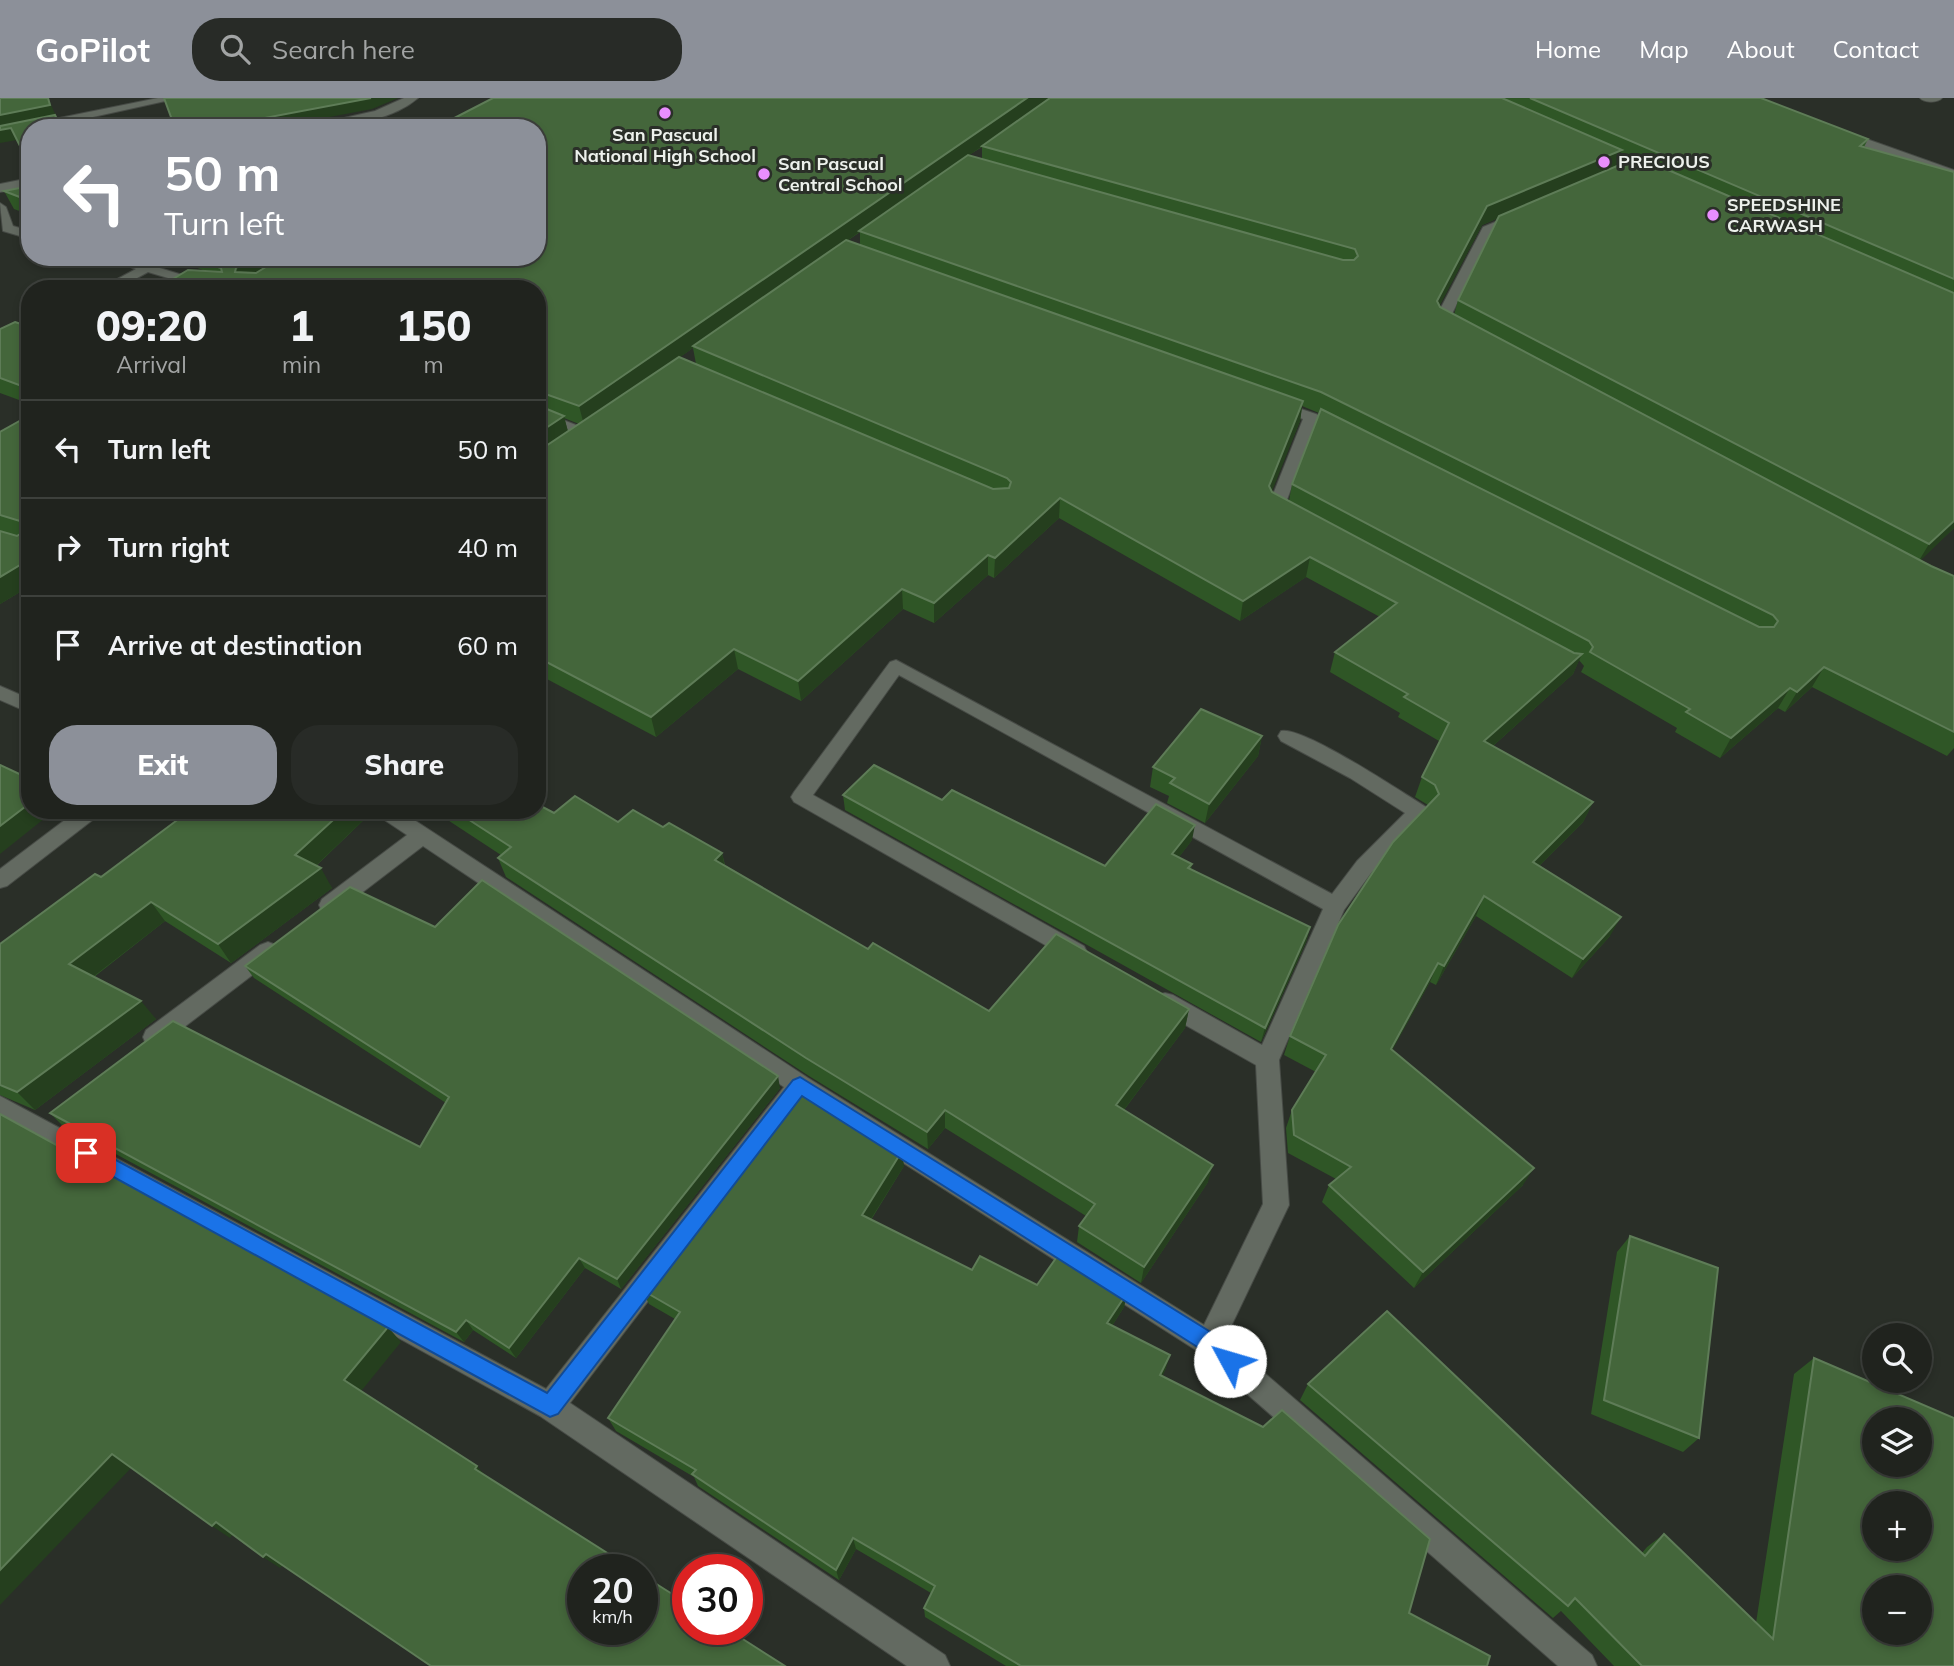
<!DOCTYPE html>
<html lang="en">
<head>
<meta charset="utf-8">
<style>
	body { margin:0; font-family:Mulish,sans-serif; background:#282b27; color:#f1f3f6; height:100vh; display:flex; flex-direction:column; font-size:26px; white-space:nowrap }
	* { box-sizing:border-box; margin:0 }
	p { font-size:23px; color:#a2a4a4 }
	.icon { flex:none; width:38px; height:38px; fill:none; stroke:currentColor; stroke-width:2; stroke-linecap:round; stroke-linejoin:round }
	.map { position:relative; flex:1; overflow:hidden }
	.sheet { position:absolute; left:21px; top:182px; width:525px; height:539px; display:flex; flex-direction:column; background:#20231e; border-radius:28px; box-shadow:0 4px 10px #0003,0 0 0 2px #3d403c }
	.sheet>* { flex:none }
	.guide { position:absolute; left:21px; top:21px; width:525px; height:147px; border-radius:28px; box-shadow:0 4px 10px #0003,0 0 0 2px #3d403c; background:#8c9099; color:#fff; overflow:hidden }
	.tools { position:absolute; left:1862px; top:1225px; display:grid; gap:14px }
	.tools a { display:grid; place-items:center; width:70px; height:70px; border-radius:50%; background:#20231e; box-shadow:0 4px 10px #0003,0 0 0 2px #3d403c; font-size:35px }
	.speed { position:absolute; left:567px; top:1456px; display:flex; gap:14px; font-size:35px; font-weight:700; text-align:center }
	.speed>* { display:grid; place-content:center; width:91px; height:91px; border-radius:50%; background:#20231e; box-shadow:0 4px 10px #0003,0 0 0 2px #3d403c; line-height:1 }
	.speed small { font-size:18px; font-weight:400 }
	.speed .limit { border:10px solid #d22; background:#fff; color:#111 }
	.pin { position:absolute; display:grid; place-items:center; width:60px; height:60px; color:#fff; margin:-30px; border-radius:14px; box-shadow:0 4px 10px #0006 }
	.me { position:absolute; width:77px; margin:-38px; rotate:309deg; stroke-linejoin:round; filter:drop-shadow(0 0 5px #0008) }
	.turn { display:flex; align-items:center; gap:24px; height:147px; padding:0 28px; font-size:32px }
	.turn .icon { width:91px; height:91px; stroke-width:2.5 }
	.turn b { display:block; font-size:49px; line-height:60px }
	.eta { display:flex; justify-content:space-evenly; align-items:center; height:119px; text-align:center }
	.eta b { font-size:42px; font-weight:800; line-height:49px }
	.primary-button { display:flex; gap:14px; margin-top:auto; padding:14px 28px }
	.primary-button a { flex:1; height:80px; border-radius:28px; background:#8c9099; color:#fff; font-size:28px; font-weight:800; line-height:80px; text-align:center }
	.primary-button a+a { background:#282b27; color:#f1f3f6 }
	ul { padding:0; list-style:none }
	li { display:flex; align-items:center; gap:21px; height:98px; padding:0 28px; border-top:2px solid #3d403c }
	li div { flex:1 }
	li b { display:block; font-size:26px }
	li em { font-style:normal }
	header { display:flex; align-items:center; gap:42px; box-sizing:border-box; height:98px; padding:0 35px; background:#8c9099; color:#fff }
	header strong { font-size:33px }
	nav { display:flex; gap:38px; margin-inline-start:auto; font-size:24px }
	.search { width:490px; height:63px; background:#282b27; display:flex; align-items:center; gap:18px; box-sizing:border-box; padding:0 24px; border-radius:28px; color:#a2a4a4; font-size:26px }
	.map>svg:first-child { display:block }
</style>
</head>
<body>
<header>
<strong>GoPilot</strong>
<div class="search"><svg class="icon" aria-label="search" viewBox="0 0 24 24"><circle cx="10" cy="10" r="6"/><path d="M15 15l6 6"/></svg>Search here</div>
<nav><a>Home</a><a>Map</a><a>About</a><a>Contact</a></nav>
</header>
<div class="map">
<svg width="1954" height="1568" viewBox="0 0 1954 1568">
	<rect width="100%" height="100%" fill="#2a2f28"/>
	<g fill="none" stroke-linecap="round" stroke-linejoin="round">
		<g stroke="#474b46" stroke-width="2">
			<g id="street">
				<polygon points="158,0 179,0 43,30 30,30 30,32 0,38 0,32"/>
				<path d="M404,0H418C389,25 337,30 300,30L375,13Z"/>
				<path d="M1920,0H1942C1938,5 1924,5 1920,0Z"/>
				<polygon points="1836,33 1844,33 1954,72 1954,80 1902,63 1836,37"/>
				<polygon points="30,80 30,88 0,94 0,86"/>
				<polygon points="0,105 6,109 13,128 30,133 30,141 3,133"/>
				<path d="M1520,114L1524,115V121L1492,134L1449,222L1459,227V233C1450,235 1439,230 1434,223L1483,129Z"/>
				<polygon points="103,159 124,159 228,191 205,191 148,174 117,191 99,191 136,171"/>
				<polygon points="1274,302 1316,316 1349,334 1341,339 1315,327 1285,407 1299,417 1291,422 1268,409 1303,321 1269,309 1267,306 1269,303"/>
				<polygon points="537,312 589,332 592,335 589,338 579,338 537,321"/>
				<path d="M896,562L1332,796L1357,763L1405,715L1350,680L1281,643L1278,638L1281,633C1302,627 1403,695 1426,709L1429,714L1426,719L1371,775L1344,812L1279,962L1289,1107L1225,1241L1592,1557L1597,1568H1558L1199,1254L803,1001L570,1305L945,1557L950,1568H907L540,1318L0,1020V998L546,1291L784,989L423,748L338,813L330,815L322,813L319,807L322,801L407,737L377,717L374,712H399L808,980L1204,1227L1263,1106L1256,967L1157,911L1154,904L1157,897L1165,895L1173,897L1262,947L1323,811L899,577L813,697L1084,848L1087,854L1084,860L1076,863L1068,860L794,704L791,699L794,694L890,564Z"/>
				<polygon points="0,588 30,601 30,615 0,602"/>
				<polygon points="78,712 102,712 99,717 7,788 0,790 0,771"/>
				<polygon points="268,844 276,847 279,853 276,859 162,946 154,949 146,946 143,939 146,932 260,847"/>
			</g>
		</g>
		<use href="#street" fill="#636a61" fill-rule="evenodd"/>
	</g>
	<g fill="#2f5626" fill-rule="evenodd">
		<path d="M493,0H1761L1868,41L1864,49L1954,74V430L1920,462L1954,478V650L1947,658L1812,589L1785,614L1778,610L1720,660L1675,634L1677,630L1581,574L1584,568L1579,562L1573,576L1493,648L1593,704L1583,724L1539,768L1610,838L1572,880L1476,818L1436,887L1430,884L1392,952L1523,1087L1414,1190L1322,1104L1329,1087L1336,1081L1288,1055L1286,1030L1292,1012L1316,974L1284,957L1290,938L1428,707L1415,699L1422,679L1439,643L1398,619L1400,615L1330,574L1335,554L1380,519L1306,479L1240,523L1059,420L994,480L988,477L934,525L903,511L801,603L738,571L656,639L545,580L537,587V191L206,173L165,159H537ZM982,49V61L969,57ZM1620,59L1629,62L1617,67ZM1498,120L1458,202L1454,217L1440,209L1439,208L1482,127ZM860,134V148L847,143ZM693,250L696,266L680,259ZM1302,308L1319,315L1292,386L1289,403L1271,393L1300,323ZM564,320L579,326L568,333Z"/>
		<polygon points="30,88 30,117 14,111 4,93"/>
		<polygon points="30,229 30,306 0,295 0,231"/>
		<polygon points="23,321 30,488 0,506 0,334"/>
		<polygon points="1262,638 1258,658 1205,725 1167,705 1169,698 1150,689 1153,669"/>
		<polygon points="843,697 942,702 1105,768 1192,742 1179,759 1192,766 1191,771 1310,829 1306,844 1261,944 845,712"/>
		<polygon points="184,712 372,712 372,714 316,768 332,790 231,865 165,823 94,879 156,921 35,1012 0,997 0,846 101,779 186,716"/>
		<polygon points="411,712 537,712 554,715 663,729 722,755 725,767 868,851 989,913 1189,911 1185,930 1124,1012 1208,1084 1141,1185 1077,1144 1079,1128 1086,1118 945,1030 928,1051 809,978 506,779 498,760 501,757 437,715 429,722"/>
		<polygon points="435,829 780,990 621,1191 585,1170 516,1260 473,1232 464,1244 62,1027 50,1015 420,1049 446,1005 254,880 245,868"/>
		<polygon points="904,1068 871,1122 972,1172 1037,1187 1127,1195 1124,1209 1112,1228 1166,1270 1162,1278 1409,1515 1487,1568 1006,1568 925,1519 924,1510 931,1495 856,1451 839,1482 698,1388 694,1379 616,1333 608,1320 675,1221 649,1206 642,1192"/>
		<polygon points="1630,1138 1699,1340 1683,1354 1591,1316 1617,1154"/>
		<polygon points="1814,1260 1954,1568 1614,1568 1561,1513 1553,1520 1300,1302 1308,1286 1642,1455 1647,1449 1664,1436 1756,1525 1794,1276"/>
	</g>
	<g fill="#253f1e">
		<polygon points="48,0 56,18 0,29 0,17"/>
		<polygon points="371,0 398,0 372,11 271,30 212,30"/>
		<polygon points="1027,0 1051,0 695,249 693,248 693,250 584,327 579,308"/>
		<polygon points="11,30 17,42 0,45 0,32"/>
		<polygon points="1622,52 1616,70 1482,127 1432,222 1437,203 1487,108"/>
		<polygon points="255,159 294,159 244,189 235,174 236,170"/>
		<polygon points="1303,303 1300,323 1266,408 1269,388"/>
		<polygon points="564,318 569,338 537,360 537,336"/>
		<polygon points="1060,400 1059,420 994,480 995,460"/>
		<polygon points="1954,423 1954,430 1917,466 1929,446"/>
		<polygon points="988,457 988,477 934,525 934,505"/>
		<polygon points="1310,459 1306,479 1240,523 1243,503"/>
		<polygon points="30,461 30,488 0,506 0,479"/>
		<polygon points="902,491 903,511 801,603 798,583"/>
		<polygon points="734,551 738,571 656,639 651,619"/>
		<polygon points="1582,556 1573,576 1476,663 1484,643"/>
		<polygon points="539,560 545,580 537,587 537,562"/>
		<polygon points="1824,569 1812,589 1785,614 1797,594"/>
		<polygon points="1790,590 1778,610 1720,660 1731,640"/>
		<polygon points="1262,638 1258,658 1205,725 1209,706"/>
		<polygon points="1593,704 1583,724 1523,784 1533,764"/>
		<polygon points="30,705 30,712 55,712 0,756 0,728"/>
		<polygon points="344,712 372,712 372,714 306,777 295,757"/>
		<polygon points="424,712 436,712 437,715 429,722"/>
		<polygon points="1195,727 1192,742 1170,771 1172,756"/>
		<polygon points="722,755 726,775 715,762"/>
		<polygon points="321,770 332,790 231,865 218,846"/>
		<polygon points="1484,798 1476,818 1436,887 1444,868"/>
		<polygon points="151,804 165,823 85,885 69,866"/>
		<polygon points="1621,819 1610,838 1572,880 1583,861"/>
		<polygon points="1310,829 1306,844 1261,944 1265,930"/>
		<polygon points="1438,865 1430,884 1383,969 1391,951"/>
		<polygon points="141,903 156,921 35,1012 17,994"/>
		<polygon points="1189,911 1185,930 1114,1025 1116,1007"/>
		<polygon points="778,978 780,990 621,1191 617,1181"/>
		<polygon points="945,1012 945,1030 928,1051 927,1034"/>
		<polygon points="902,1053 904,1068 864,1132 862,1117"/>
		<polygon points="1213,1067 1208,1084 1141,1185 1144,1169"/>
		<polygon points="1534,1070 1523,1087 1414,1190 1423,1174"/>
		<polygon points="579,1160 585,1170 516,1260 509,1250"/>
		<polygon points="1127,1195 1124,1209 1105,1239 1107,1225"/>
		<polygon points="466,1222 473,1232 464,1244 456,1234"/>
		<polygon points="388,1229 401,1244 358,1297 344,1282"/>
		<polygon points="1170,1257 1166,1270 1157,1291 1160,1277"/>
		<polygon points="112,1356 132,1369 0,1507 0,1472"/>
		<polygon points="477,1368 488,1381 475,1371"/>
		<polygon points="216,1424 233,1436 230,1440 212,1428"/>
		<polygon points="853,1440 856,1451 839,1482 836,1472"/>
		<polygon points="266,1456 283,1467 280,1470 263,1459"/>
	</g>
	<g fill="#44663b" stroke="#5e7c57" stroke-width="2" fill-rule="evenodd">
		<polygon points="0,0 48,0 50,7 0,17"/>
		<polygon points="164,0 371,0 212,30 175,30"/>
		<polygon points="493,0 1027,0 579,308 537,293 537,191 156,191 188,172 222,174 221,170 202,164 210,159 255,159 236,170 235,174 256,175 282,159 537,159 537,30 435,30"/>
		<polygon points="1050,0 1502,0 1622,52 1487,108 1437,203 1440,209 1931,468 1954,478 1954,634 1824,569 1797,594 1790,590 1731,640 1686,614 1690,611 1590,554 1593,549 1589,543 1292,386 1321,311 1759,529 1774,529 1778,523 1773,517 1321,294 859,133 968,57 1343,162 1354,162 1358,158 1355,151 982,48"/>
		<polygon points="1530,0 1761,0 1868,41 1860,48 1954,74 1954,181"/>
		<polygon points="55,17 61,30 30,30 30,62 27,62 11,30 0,32 0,28"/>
		<polygon points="1638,59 1954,195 1954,423 1929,446 1458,202 1499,118"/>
		<polygon points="30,88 30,103 4,93"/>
		<polygon points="846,142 1303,303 1269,388 1272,394 1574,555 1582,556 1484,643 1593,704 1533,764 1621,819 1583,861 1484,798 1444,868 1438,865 1391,951 1534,1070 1423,1174 1329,1087 1351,1069 1294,1037 1292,1012 1326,957 1290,938 1338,827 1393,744 1439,696 1435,687 1422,679 1449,625 1404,599 1408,596 1335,554 1397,505 1310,459 1243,503 1060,400 995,460 988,457 934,505 902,491 798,583 734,551 651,619 539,560 537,562 537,354 679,259 993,391 1009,390 1011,384 1007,380 693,248"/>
		<polygon points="15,224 30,229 30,291 0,280 0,231"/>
		<polygon points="537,307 564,318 537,336"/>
		<polygon points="23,321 30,323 30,461 0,479 0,433 17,438 20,436 20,423 0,417 0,334"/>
		<polygon points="1201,611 1262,638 1209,706 1170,685 1175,680 1153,669"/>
		<polygon points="0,667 30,681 30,705 0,728"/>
		<polygon points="874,667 942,702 952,692 1105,768 1156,706 1195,727 1172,756 1192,766 1188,770 1310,829 1265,930 843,697"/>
		<polygon points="575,698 618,724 633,712 663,729 669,725 722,755 715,762 868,851 873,845 989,913 1056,836 1189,911 1116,1007 1213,1067 1144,1169 1079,1128 1095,1106 945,1012 927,1034 806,960 498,760 511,749 454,712 537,712 537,706 554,715"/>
		<polygon points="184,712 344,712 295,757 321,770 218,846 151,804 69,866 141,903 17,994 0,987 0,846 95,776 101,779 188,714"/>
		<polygon points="482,782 778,978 617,1181 579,1160 509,1250 466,1222 456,1234 50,1015 173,923 420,1049 449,999 245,868 350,789 435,829"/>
		<polygon points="801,988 902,1053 862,1117 972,1172 980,1158 1037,1187 1061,1153 1127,1195 1107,1225 1170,1257 1160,1277 1263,1329 1282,1312 1430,1441 1409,1515 1490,1558 1487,1568 1021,1568 924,1510 935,1488 853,1440 836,1472 692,1376 696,1372 608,1320 680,1214 642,1192"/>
		<polygon points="0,1016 388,1229 344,1282 477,1368 475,1371 634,1472 583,1472 583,1531 642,1531 642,1477 688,1506 688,1531 727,1531 785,1568 431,1568 266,1456 263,1459 216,1424 212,1428 112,1356 0,1472"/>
		<polygon points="1630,1138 1718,1170 1699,1340 1604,1302"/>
		<path d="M1387,1213L1645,1458L1664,1436L1773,1541L1814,1260L1954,1320V1568H1642L1575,1500L1568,1508L1308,1286ZM1874,1321H1920V1367H1874ZM1874,1405H1920V1451H1874ZM1874,1489H1920V1535H1874Z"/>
	</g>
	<polygon fill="#1a73e8" stroke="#114b97" stroke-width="2" points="800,979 1217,1238 1237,1255 1240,1263 1237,1270 1230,1273 1202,1252 802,998 558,1316 550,1319 79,1060 77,1055 79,1049 86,1046 92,1049 547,1295 793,982"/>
	<g fill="#e98efe" stroke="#2a2f28" stroke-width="2.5">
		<circle cx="665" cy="15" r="7"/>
		<circle cx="1604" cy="64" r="7"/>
		<circle cx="764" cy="76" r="7"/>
		<circle cx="1713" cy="117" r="7"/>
	</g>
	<g text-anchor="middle" stroke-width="6" stroke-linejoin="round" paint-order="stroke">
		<g font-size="18" font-weight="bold" fill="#edf1ec" stroke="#2a2f28" text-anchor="start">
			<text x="665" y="43" text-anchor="middle">San Pascual<tspan x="665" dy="21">National High School</tspan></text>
			<text x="1618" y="70">PRECIOUS</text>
			<text x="778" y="72">San Pascual<tspan x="778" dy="21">Central School</tspan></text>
			<text x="1727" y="113">SPEEDSHINE<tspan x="1727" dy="21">CARWASH</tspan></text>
		</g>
	</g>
</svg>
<div class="tools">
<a><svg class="icon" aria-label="search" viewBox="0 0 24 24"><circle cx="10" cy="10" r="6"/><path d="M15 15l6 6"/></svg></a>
<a><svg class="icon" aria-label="layers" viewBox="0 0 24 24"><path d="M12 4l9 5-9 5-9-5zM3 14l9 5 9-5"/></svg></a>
<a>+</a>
<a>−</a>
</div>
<div class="speed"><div>20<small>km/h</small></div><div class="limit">30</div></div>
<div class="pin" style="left:86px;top:1055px;background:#d93025"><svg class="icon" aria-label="arrive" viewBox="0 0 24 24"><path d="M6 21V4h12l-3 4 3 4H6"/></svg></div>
<svg class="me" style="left:1230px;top:1263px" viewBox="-20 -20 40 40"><circle r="19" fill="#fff"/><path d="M0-13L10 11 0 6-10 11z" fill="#1a73e8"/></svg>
<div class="guide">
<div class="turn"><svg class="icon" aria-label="left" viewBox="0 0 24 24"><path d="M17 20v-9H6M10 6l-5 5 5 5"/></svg><div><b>50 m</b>Turn left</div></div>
</div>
<section class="sheet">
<div class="eta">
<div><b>09:20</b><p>Arrival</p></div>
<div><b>1</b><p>min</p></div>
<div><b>150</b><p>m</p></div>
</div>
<ul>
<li><svg class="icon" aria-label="left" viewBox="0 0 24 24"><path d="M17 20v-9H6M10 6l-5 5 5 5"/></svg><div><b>Turn left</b></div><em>50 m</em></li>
<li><svg class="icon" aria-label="right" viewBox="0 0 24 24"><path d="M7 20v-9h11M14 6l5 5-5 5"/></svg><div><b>Turn right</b></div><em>40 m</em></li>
<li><svg class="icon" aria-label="arrive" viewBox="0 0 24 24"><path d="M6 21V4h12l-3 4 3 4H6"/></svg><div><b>Arrive at destination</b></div><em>60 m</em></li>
</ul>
<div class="primary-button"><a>Exit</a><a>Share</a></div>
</section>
</div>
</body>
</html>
